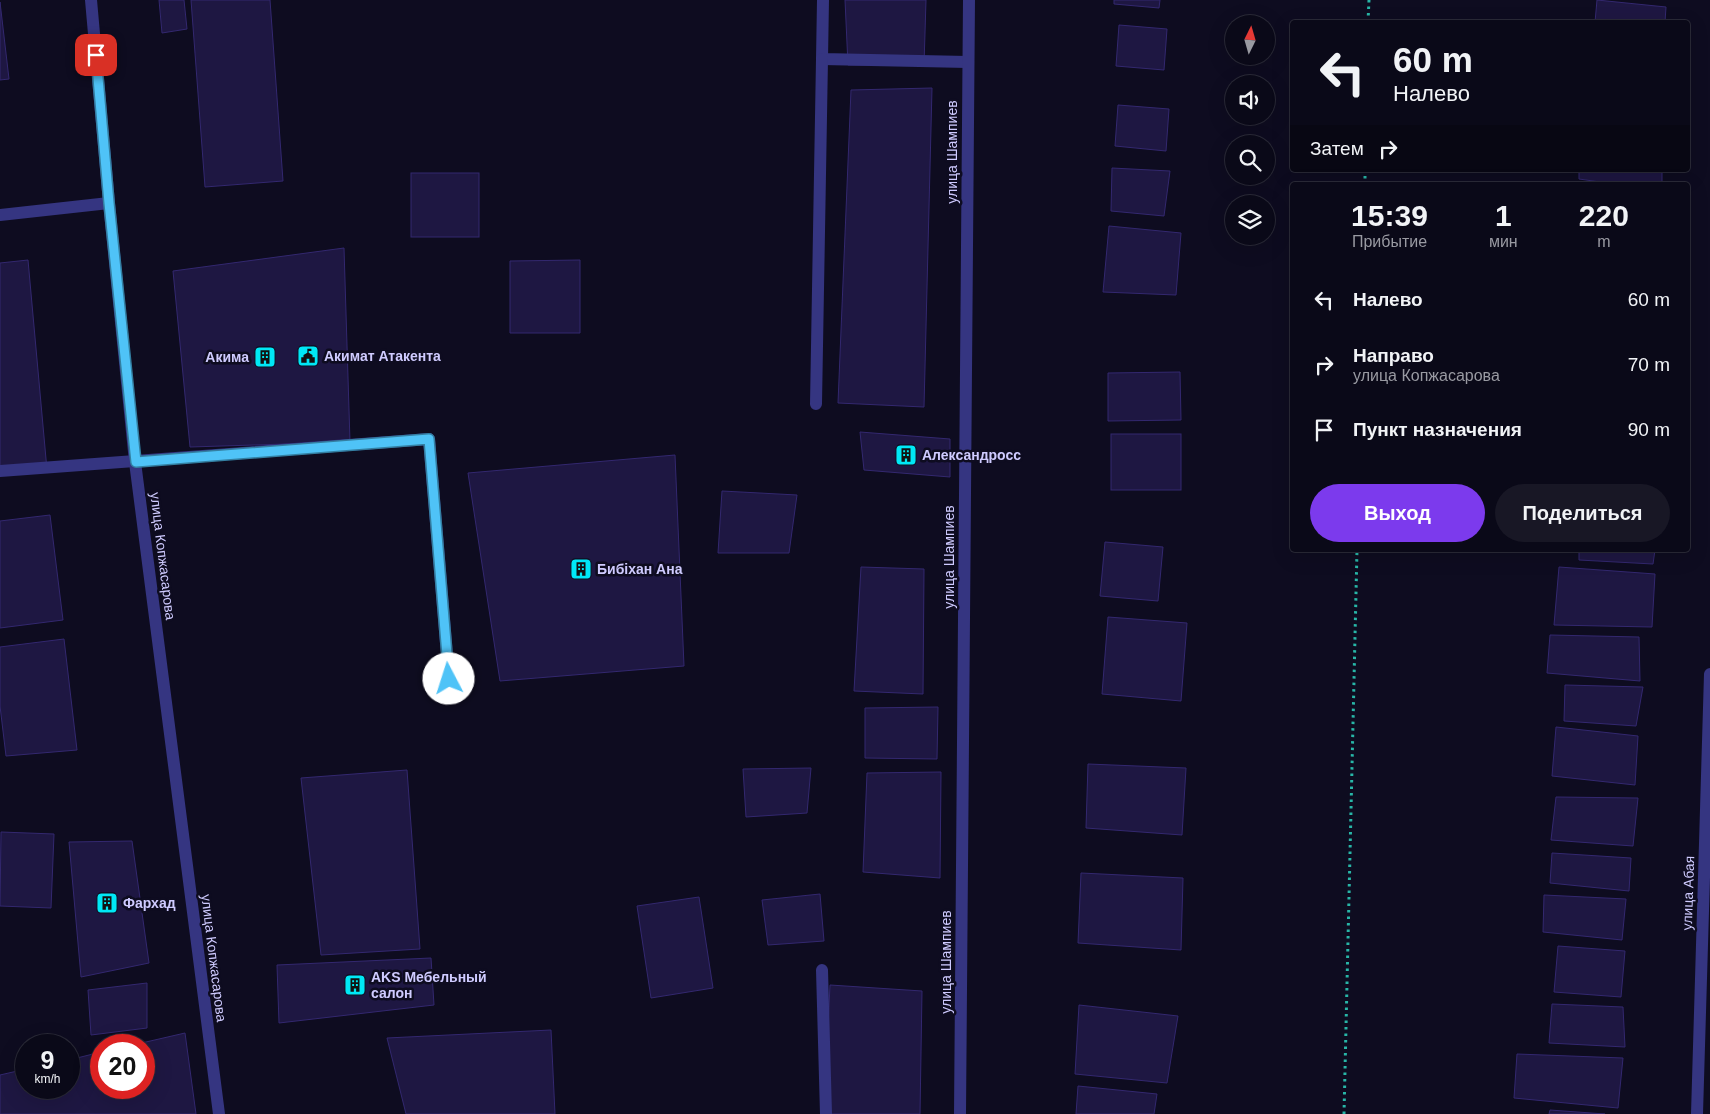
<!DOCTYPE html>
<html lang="ru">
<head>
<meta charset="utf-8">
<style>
	body { margin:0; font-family:Helvetica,sans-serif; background:#181725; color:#f1f3f6; height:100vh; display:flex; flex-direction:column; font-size:19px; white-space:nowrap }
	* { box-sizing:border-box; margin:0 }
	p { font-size:16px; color:#999aa2 }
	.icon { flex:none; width:28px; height:28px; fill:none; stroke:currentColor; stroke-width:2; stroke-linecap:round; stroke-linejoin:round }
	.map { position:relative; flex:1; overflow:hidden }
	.details { position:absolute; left:1290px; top:182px; width:400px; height:370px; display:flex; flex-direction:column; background:#0a0918; border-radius:5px; box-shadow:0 5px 20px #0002,0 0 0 1px #2a2a37 }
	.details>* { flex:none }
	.hud { position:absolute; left:1290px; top:20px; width:400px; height:152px; border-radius:5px; box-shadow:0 5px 20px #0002,0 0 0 1px #2a2a37; background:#0a0918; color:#f1f3f6; overflow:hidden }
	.needle { width:32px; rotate:5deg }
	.buttons { position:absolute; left:1225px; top:15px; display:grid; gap:10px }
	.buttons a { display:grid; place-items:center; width:50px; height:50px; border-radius:50%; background:#0a0918; box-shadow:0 5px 20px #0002,0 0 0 1px #2a2a37; font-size:25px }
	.speed { position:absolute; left:15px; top:1034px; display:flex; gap:10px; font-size:25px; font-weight:700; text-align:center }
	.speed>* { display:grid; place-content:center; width:65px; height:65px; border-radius:50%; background:#0a0918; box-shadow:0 5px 20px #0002,0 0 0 1px #2a2a37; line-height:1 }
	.speed small { font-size:12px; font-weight:400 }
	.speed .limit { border:8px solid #d22; background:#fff; color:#111 }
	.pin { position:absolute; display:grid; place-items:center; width:42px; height:42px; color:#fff; margin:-21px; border-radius:10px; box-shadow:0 2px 8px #0006 }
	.me { position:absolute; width:55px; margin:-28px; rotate:355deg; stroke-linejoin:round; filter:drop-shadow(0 0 4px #0008) }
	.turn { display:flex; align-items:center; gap:18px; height:105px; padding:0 20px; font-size:22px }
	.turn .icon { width:65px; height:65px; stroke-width:2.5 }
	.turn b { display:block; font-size:35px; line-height:42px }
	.then { display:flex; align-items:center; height:48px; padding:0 20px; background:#0003; gap:10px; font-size:19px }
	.eta { display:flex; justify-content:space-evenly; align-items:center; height:85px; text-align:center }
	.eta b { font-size:30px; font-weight:700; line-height:35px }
	.cta { display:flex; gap:10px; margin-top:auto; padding:10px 20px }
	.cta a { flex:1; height:58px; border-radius:30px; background:#7c3aed; color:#fff; font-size:20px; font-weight:700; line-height:58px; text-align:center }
	.cta a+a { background:#181725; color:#f1f3f6 }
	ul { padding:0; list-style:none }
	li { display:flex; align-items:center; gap:15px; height:65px; padding:0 20px }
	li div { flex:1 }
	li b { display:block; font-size:19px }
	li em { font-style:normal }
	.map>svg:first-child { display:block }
</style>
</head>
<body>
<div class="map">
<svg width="1710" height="1114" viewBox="0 0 1710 1114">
	<rect width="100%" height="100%" fill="#0e0c20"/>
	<g fill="#1e1742" stroke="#33286f">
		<polygon points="159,0 184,0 187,29 162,33"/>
		<polygon points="191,0 270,0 283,181 205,187"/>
		<polygon points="845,0 926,0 924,65 848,65"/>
		<polygon points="1114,0 1160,0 1159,8 1114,4"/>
		<polygon points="1597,0 1666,7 1665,22 1595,22"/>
		<polygon points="0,2 9,79 0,80"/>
		<polygon points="1119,25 1167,29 1164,70 1116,66"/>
		<polygon points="932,88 924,407 838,403 851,90"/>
		<polygon points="1118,105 1169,109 1166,151 1115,146"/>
		<polygon points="1112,168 1170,171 1164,216 1111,211"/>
		<polygon points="1579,170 1662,170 1662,185 1621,185 1579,179"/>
		<rect x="411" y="173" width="68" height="64"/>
		<polygon points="1109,226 1181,233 1176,295 1103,292"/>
		<polygon points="344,248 350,442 190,447 173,271"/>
		<polygon points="28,260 47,470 0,474 0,263"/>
		<polygon points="580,260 580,333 510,333 510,261"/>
		<polygon points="1180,372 1181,420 1108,421 1108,373"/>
		<polygon points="860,432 950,439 950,477 864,470"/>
		<rect x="1111" y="434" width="70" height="56"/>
		<polygon points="675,455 684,666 500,681 468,473"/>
		<polygon points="722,491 797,495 789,553 718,553"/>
		<polygon points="50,515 63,620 0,628 0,521"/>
		<polygon points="1105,542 1163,547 1158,601 1100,596"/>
		<polygon points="1579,550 1655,550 1653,564 1579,560"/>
		<polygon points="861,567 924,569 923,694 854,691"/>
		<polygon points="1559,567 1655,574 1652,627 1554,625"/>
		<polygon points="1108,617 1187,623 1181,701 1102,694"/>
		<polygon points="1550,635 1639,637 1640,681 1547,673"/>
		<polygon points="64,639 77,750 6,756 0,706 0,647"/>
		<polygon points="1565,685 1643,687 1636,726 1564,721"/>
		<polygon points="938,707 937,759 865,758 865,708"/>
		<polygon points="1556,727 1638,736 1635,785 1552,776"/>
		<polygon points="1088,764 1186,768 1182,835 1086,828"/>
		<polygon points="811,768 807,813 746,817 743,769"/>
		<polygon points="407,770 420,949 321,955 301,778"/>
		<polygon points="941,772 940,878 863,872 867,773"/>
		<polygon points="1556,797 1638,798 1633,846 1551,840"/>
		<polygon points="1,832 54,834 51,908 0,906"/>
		<polygon points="132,841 149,963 81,977 69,842"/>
		<polygon points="1552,853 1631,858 1629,891 1550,883"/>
		<polygon points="1081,873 1183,878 1181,950 1078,943"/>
		<polygon points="820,894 824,941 768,945 762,900"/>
		<polygon points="1544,895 1626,899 1622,940 1543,932"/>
		<polygon points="699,897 713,988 651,998 637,906"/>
		<polygon points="1558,946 1625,951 1621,997 1554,992"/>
		<polygon points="431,958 434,1005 279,1023 277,965"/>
		<polygon points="147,983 147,1028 91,1035 88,990"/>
		<polygon points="830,985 922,991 920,1114 824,1114"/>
		<polygon points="1552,1004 1623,1007 1625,1047 1549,1043"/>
		<polygon points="1079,1005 1178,1016 1167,1083 1075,1074"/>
		<polygon points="551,1030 555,1114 406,1114 387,1038"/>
		<polygon points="185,1033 196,1114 0,1114 0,1075 26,1069 26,1088 69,1088 69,1060 101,1052 101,1088 144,1088 144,1045 133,1045"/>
		<polygon points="1517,1054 1623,1058 1618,1108 1514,1098"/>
		<polygon points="1078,1086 1157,1094 1154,1114 1076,1114"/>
		<polygon points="1550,1110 1605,1114 1549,1114"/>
	</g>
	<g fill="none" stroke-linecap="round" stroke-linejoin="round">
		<g stroke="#28b6a7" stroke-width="3" stroke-dasharray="2.5 4" stroke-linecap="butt">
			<polyline points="1368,22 1369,0"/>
			<polyline points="1365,185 1365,170"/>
			<polyline points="1344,1114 1357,550"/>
		</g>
		<g stroke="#353581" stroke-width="12">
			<polyline points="91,0 109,203 135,462 219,1114"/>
			<polyline points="823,0 822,59 968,62"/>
			<polyline points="0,215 109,203"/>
			<polyline points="816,404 822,59"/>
			<polyline points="0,471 429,439 449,679"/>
			<polyline points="822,970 826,1114"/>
			<polyline points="960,1114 969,0"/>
			<polyline points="1697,1114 1710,674"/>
		</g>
	</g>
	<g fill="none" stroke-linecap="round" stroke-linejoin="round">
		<g stroke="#337fa1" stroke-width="12">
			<polyline id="route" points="96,55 109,203 136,462 429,439 449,679"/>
		</g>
		<use href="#route" stroke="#4fc3f7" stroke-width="9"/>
	</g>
	<defs>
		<g id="civic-square" transform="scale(1.125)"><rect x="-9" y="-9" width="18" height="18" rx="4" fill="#00e8f6" stroke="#0e0c20"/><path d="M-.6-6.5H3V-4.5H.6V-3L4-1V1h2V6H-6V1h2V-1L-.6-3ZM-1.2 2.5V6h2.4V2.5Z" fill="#111"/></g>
		<g id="building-square" transform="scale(1.125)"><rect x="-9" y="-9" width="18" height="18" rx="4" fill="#00e8f6" stroke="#0e0c20"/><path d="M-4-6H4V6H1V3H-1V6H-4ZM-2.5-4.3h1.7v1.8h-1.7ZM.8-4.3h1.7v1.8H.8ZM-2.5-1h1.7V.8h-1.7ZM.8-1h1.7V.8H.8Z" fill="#111"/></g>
	</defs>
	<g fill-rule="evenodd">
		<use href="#civic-square" x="308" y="356"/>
		<use href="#building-square" x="265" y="357"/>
		<use href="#building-square" x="906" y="455"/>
		<use href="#building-square" x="581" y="569"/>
		<use href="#building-square" x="107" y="903"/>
		<use href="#building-square" x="355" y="985"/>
	</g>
	<g text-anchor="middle" stroke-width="5" stroke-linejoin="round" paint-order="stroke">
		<g font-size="14" fill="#cfcbff" stroke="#0e0c20">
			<text transform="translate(952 152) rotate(-90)" y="5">улица Шампиев</text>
			<text transform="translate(163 556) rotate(83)" y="5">улица Копжасарова</text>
			<text transform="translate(949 557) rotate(-90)" y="5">улица Шампиев</text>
			<text transform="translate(1688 893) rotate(-88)" y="5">улица Абая</text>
			<text transform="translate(214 958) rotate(83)" y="5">улица Копжасарова</text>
			<text transform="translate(946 962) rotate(-90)" y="5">улица Шампиев</text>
		</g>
		<g font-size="14" font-weight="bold" fill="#cfcbff" stroke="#0e0c20" text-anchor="start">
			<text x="324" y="361">Акимат Атакента</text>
			<text x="249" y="362" text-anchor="end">Акима</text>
			<text x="922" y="460">Александросс</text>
			<text x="597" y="574">Бибіхан Ана</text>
			<text x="123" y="908">Фархад</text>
			<text x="371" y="982">AKS Мебельный<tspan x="371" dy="16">салон</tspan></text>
		</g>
	</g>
</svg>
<div class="buttons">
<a><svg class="needle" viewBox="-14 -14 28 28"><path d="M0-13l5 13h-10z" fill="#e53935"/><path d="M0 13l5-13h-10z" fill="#999aa2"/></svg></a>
<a><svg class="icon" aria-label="sound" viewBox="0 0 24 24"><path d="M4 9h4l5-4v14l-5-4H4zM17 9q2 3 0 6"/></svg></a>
<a><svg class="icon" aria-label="search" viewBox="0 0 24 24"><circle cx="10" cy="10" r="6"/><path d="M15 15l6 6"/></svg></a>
<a><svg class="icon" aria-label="layers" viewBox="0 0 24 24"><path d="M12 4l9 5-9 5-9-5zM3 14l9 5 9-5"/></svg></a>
</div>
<div class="speed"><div>9<small>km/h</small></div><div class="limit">20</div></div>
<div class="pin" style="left:96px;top:55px;background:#d93025"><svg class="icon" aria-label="arrive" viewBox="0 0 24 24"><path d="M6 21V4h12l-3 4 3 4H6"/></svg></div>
<svg class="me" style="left:449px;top:679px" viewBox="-20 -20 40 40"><circle r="19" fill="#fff"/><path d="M0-13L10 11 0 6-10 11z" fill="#4fc3f7"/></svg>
<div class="hud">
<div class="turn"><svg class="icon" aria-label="left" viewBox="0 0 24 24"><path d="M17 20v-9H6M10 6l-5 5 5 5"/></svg><div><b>60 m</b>Налево</div></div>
<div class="then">Затем<svg class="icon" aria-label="right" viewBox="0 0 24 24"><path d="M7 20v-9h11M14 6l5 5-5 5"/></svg></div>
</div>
<section class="details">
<div class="eta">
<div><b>15:39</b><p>Прибытие</p></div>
<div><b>1</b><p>мин</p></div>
<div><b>220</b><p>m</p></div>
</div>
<ul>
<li><svg class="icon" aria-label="left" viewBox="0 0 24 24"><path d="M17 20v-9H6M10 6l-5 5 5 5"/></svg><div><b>Налево</b></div><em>60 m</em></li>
<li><svg class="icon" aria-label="right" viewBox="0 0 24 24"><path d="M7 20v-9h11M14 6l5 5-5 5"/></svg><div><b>Направо</b><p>улица Копжасарова</p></div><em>70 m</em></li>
<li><svg class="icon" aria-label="arrive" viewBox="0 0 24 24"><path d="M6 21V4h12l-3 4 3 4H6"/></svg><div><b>Пункт назначения</b></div><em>90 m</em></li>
</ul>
<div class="cta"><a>Выход</a><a>Поделиться</a></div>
</section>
</div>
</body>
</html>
